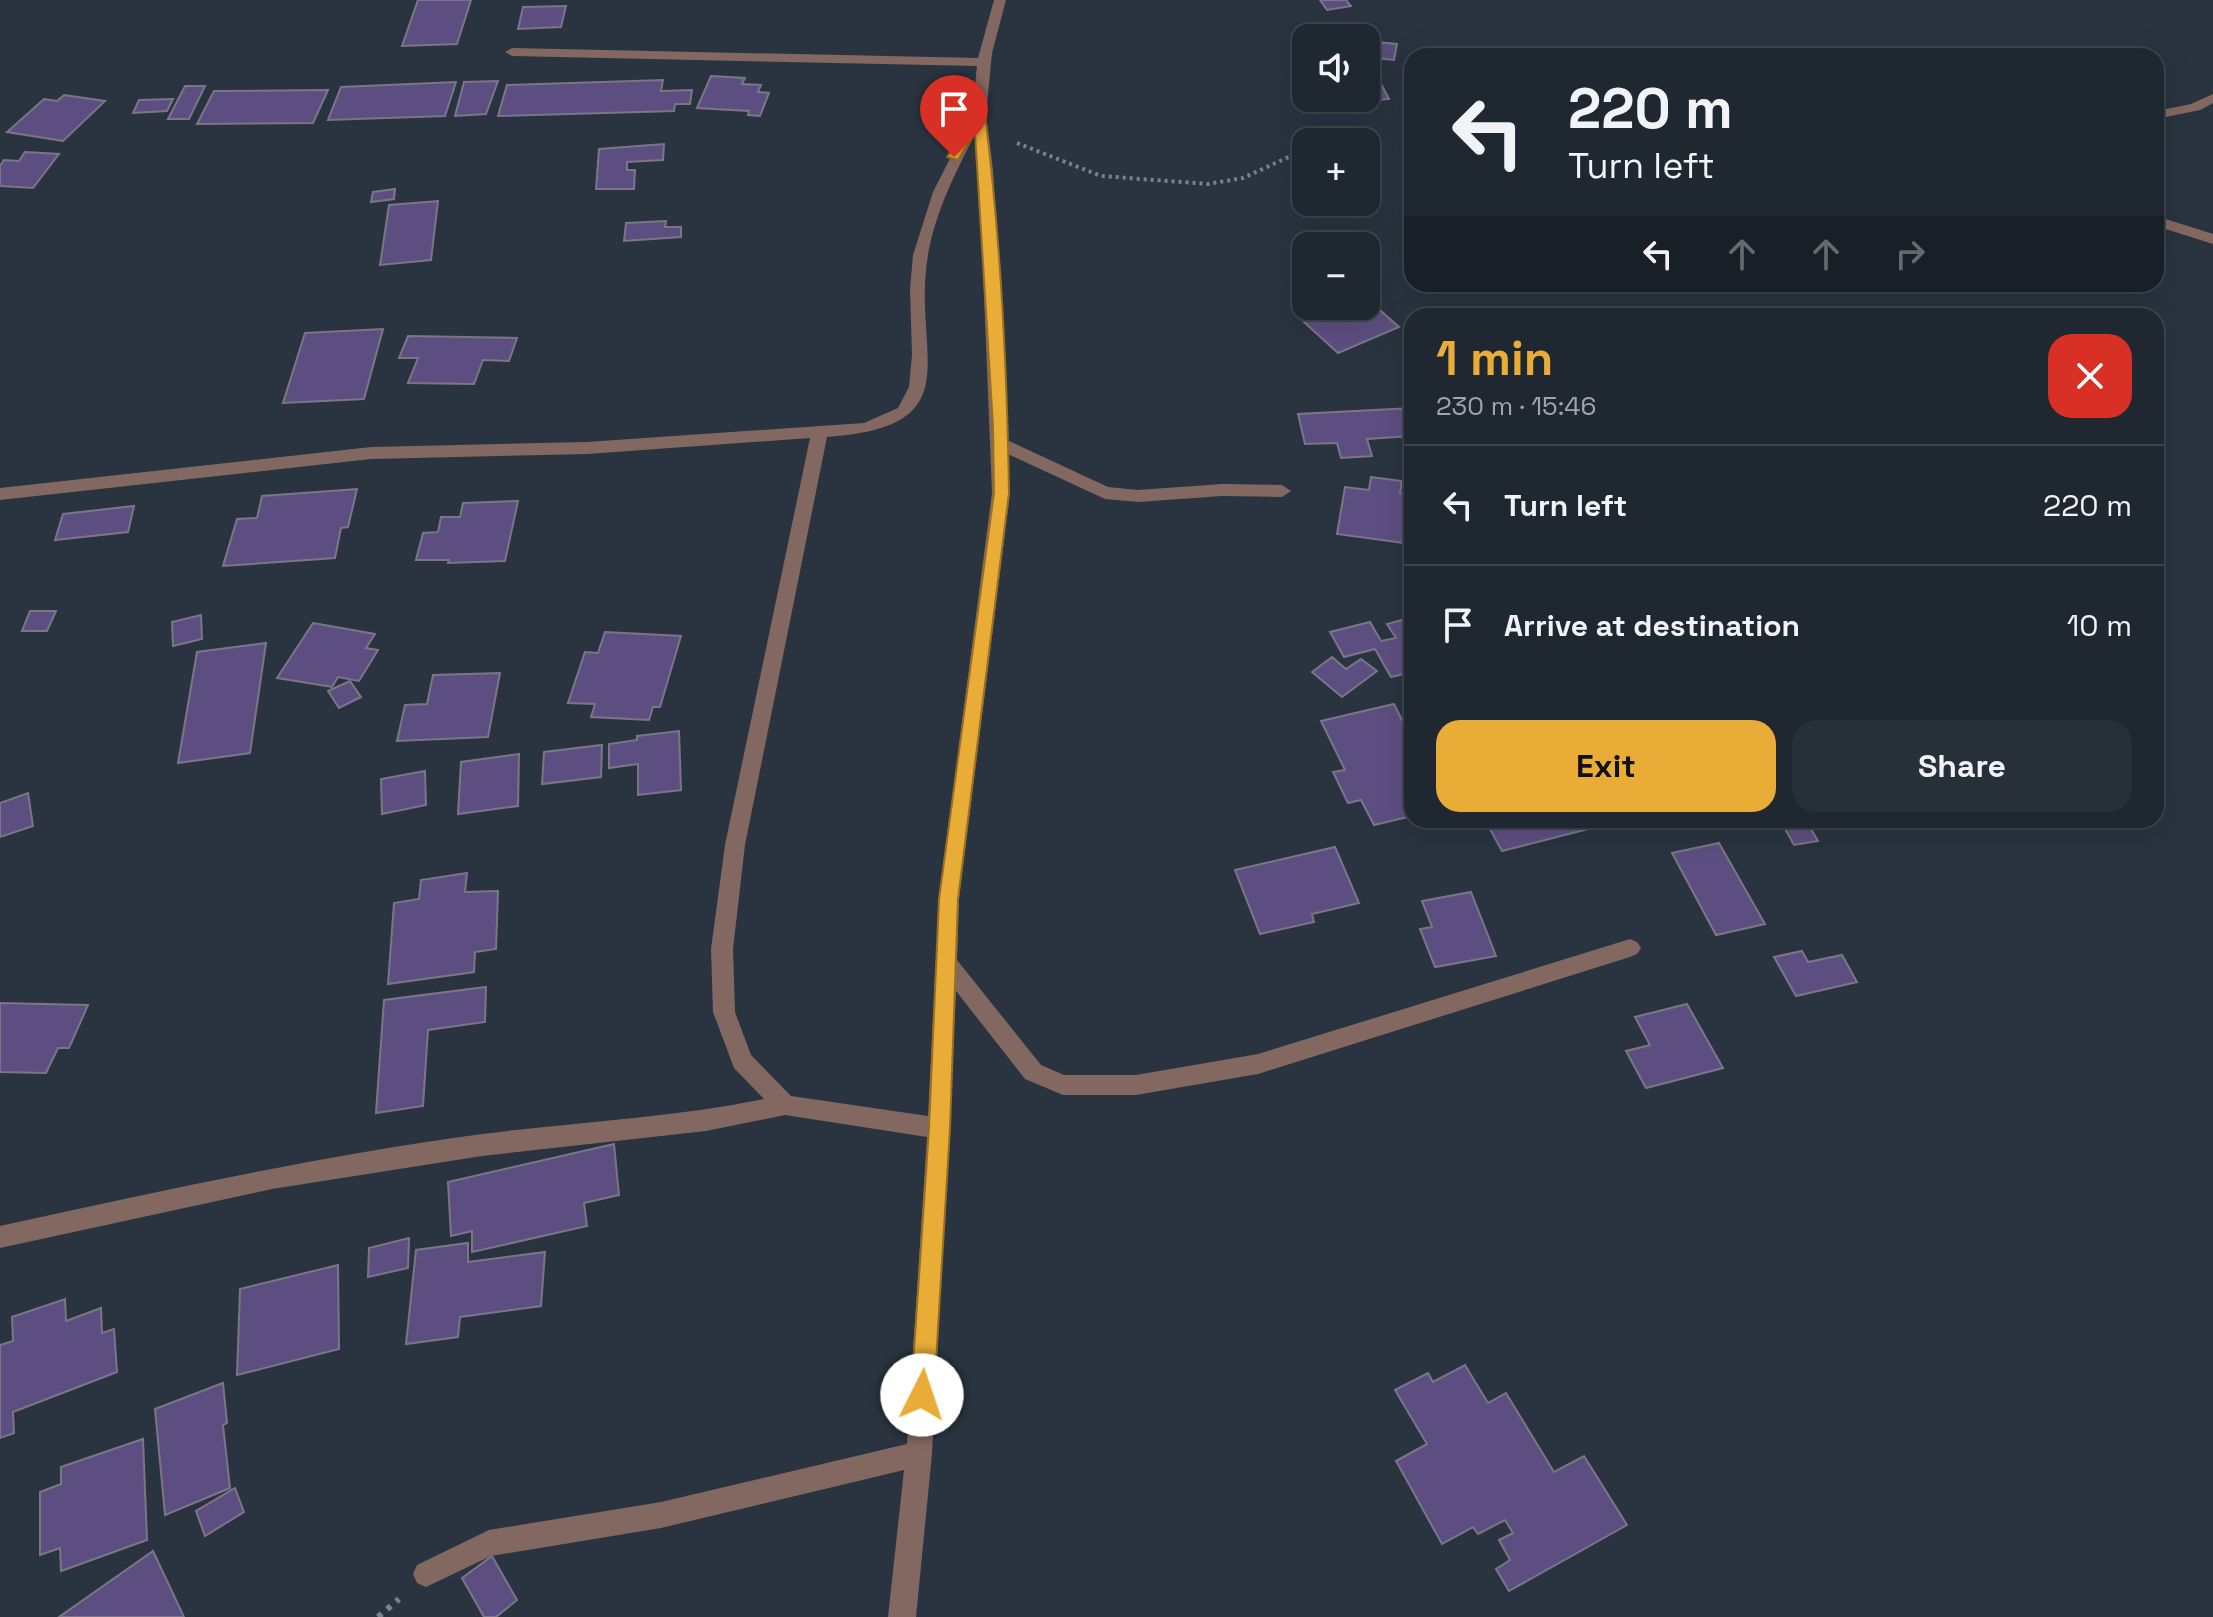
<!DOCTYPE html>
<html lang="en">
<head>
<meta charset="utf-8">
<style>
	body { margin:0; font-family:"Space Grotesk",sans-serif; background:#272f38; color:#f1f3f6; height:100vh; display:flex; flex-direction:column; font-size:30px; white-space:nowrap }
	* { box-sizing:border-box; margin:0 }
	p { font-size:26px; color:#a1a5ab }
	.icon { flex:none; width:44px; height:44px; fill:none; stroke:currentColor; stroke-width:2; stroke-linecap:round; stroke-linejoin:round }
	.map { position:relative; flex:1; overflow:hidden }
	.drawer { position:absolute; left:1404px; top:308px; width:760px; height:520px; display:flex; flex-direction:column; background:#1f2730; border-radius:24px; box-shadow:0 8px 32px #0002,0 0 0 2px #3c444c }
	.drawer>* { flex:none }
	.guide { position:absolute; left:1404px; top:48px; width:760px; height:244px; border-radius:24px; box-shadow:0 8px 32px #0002,0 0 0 2px #3c444c; background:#1f2730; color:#f1f3f6; overflow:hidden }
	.buttons { position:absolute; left:1292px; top:24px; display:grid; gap:16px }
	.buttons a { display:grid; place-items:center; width:88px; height:88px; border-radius:16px; background:#1f2730; box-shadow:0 8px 32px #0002,0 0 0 2px #3c444c; font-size:40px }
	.pin { position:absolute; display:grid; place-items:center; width:68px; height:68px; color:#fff; margin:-82px -34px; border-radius:50% 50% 50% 0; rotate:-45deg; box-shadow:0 0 8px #0007 }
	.pin .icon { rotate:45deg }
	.me { position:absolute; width:88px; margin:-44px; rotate:4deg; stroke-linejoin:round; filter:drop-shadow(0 0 6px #0008) }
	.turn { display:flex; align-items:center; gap:28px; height:168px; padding:0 32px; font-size:36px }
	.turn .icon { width:104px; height:104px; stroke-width:2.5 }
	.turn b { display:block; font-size:56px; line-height:68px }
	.lanes { display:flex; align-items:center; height:76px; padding:0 32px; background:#0003; justify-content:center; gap:40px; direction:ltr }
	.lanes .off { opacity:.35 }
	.round { display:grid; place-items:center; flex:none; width:84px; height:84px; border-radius:24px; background:#272f38 }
	.summary { display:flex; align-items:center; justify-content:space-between; height:136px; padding:0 32px }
	h1 { font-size:48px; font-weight:800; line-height:60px; color:#e8ac37 }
	.cta { display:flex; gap:16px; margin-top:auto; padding:16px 32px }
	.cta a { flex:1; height:92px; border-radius:24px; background:#e8ac37; color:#111; font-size:32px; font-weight:800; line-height:92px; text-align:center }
	.cta a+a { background:#272f38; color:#f1f3f6 }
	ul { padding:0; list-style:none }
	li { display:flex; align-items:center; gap:24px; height:120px; padding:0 32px; border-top:2px solid #3c444c }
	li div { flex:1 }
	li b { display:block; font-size:30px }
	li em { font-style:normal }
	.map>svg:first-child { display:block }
</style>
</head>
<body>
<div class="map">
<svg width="2213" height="1617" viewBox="0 0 2213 1617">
	<rect width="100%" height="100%" fill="#293440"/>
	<g fill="#5d4e81" stroke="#7a7687" stroke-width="2">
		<polygon points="418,0 471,0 457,44 402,46"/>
		<polygon points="1320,0 1346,0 1351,6 1327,10"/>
		<polygon points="566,6 561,27 518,29 523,7"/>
		<polygon points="1297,34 1335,38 1306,38 1306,51 1293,50"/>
		<polygon points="1366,41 1397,44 1394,60 1366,57"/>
		<polygon points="711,76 745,78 742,84 761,85 758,92 769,93 760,116 748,115 749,111 697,108"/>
		<polygon points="663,80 661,91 692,90 690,104 675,104 674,111 498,116 507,85"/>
		<polygon points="498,81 486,114 455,116 464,82"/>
		<polygon points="456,82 445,116 328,120 341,87"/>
		<polygon points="1381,84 1389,99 1368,101 1366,86"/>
		<polygon points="185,86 205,86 189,119 168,119"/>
		<polygon points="328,90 313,123 197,124 214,91"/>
		<polygon points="64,95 105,101 63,141 7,132 44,99 57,101"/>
		<polygon points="173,99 167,111 133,113 139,100"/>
		<polygon points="664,144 663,160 627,162 627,170 635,170 634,189 596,189 599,149"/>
		<polygon points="25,152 59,154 33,188 0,186 0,166 4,160 19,161"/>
		<polygon points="395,189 394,199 371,202 373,192"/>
		<polygon points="438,201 431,260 380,265 389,205"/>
		<polygon points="666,221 665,227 681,227 681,237 624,241 626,223"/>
		<polygon points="1373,304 1399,327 1338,353 1304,322 1343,306 1352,313"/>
		<polygon points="383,329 364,399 283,403 305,333"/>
		<polygon points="408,336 517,338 509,361 483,360 474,384 408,383 418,358 399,358"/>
		<polygon points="1412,408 1412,436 1367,439 1372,456 1341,458 1337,443 1305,444 1298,414"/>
		<polygon points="1371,477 1402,481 1400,493 1412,495 1412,544 1337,534 1345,487 1369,490"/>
		<polygon points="357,489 348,527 341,528 335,558 223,566 237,519 257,518 262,496"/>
		<polygon points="518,501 505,561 448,563 449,560 416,560 423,533 438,532 441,517 460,517 463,503"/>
		<polygon points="134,506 128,532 55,540 63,514"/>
		<polygon points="30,611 56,611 47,631 22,631"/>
		<polygon points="201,615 202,639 173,646 172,622"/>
		<polygon points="1402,620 1408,631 1412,630 1412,672 1391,677 1375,649 1344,657 1330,632 1370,622 1381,641 1396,638 1387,624"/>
		<polygon points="313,623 375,634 366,648 378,650 359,681 338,677 332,687 277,678"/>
		<polygon points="605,632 681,636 660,707 653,707 649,720 591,717 595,704 568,703 585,652 598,653"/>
		<polygon points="266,643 250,753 178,763 197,652"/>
		<polygon points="1332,657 1346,669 1361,659 1377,671 1342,697 1312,672"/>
		<polygon points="500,673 488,737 397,741 405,705 427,704 433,675"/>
		<polygon points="350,681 361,697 339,708 328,691"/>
		<polygon points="1394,704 1412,740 1412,816 1374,825 1361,800 1348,803 1333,772 1345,770 1321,721"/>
		<polygon points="679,731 681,790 638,795 638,764 609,768 609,744 637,740 637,736"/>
		<polygon points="602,745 601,777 542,784 544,752"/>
		<polygon points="519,754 518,806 458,814 461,762"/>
		<polygon points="425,771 426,805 382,814 381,779"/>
		<polygon points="28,793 33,826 0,837 0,803"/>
		<polygon points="1485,820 1610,820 1612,823 1502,851"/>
		<polygon points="1780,820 1806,820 1818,841 1794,845"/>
		<polygon points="1719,843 1765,924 1716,935 1672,853"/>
		<polygon points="1335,847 1359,903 1312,914 1314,922 1260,934 1235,870"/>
		<polygon points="467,873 465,892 498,891 496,949 475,952 474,972 388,984 394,903 419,899 421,880"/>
		<polygon points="1471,892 1496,956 1435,967 1420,929 1432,927 1422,901"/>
		<polygon points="1802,951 1808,962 1842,955 1857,982 1796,996 1774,957"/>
		<polygon points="486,987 485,1022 428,1030 423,1106 376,1113 384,1000"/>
		<polygon points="0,1003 88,1005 69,1048 58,1048 46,1073 0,1072"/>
		<polygon points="1687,1004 1723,1068 1646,1088 1626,1051 1650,1045 1635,1017"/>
		<polygon points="614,1144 619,1195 584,1203 587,1226 472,1252 472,1231 451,1236 448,1182"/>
		<polygon points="409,1238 408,1268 368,1277 369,1248"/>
		<polygon points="468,1243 468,1262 545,1252 541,1306 460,1317 458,1337 406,1344 416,1250"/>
		<polygon points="338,1265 339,1349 237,1375 240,1289"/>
		<polygon points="65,1299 66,1321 101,1308 102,1333 114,1329 117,1372 13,1412 14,1433 0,1438 0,1345 13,1341 12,1317"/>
		<polygon points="1465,1365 1488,1403 1506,1393 1554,1472 1584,1456 1627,1525 1509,1591 1496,1569 1510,1560 1499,1540 1513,1533 1505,1520 1478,1534 1473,1527 1442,1544 1396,1461 1427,1444 1395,1390 1428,1373 1433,1382"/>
		<polygon points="223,1383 227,1423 223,1425 230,1488 165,1515 155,1409"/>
		<polygon points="143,1439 147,1540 61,1571 60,1548 40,1555 40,1492 61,1484 61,1467"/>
		<polygon points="235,1488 244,1512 205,1536 196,1511"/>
		<polygon points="153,1551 184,1617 59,1617"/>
		<polygon points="492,1556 517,1600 496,1617 484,1617 462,1578"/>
	</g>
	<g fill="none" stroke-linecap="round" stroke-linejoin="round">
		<g stroke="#79828d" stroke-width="4" stroke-dasharray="3 4" stroke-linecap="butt">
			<polyline points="1341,142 1363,138"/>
			<polyline points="1017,143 1101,176 1208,184 1243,178 1306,149"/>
		</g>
		<polyline stroke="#79828d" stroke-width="6" stroke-dasharray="5 7" stroke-linecap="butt" points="378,1617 399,1599"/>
		<g fill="#836761" fill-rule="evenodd">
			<path d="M994,0H1006L992,53L986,115L993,170L1007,440L1108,487L1138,490L1222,484L1282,485L1291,491L1282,497L1222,496L1138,502L1105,499L1008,454L1010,493L959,899L957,960L1041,1065L1064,1075H1136L1258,1054L1630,939L1637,942L1641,948L1637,954L1630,957L1258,1074L1136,1095H1063L1025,1079L956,991L932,1454L916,1617H888L904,1470L661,1528L491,1556L426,1587L417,1583L413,1574L417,1565L489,1530L661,1502L907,1444L927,1137L785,1115L706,1131L482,1156L272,1189L0,1248V1226C160,1191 319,1156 482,1134C576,1122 671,1118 764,1099L734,1068L713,1012L711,949L725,845L810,438L587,454L371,459L0,500V488L371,447L587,442L864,423L898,408L909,387L912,355L910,289L913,255L933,192L972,115L977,66L512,56L505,52L512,48L978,58ZM975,135L979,170L992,493L939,899L928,1116L791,1096L751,1055L735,1012L733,949L745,845L827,437C975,427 911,354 928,255C935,213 955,173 975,135Z"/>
			<polygon points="2213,94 2213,103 2200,110 2156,119 2156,111 2191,104"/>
			<polygon points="2156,216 2213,234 2213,244 2156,226"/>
		</g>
	</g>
	<path fill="#e8ac37" stroke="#977024" stroke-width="2" d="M979,111L985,115C1001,240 1007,368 1009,493L958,899L950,1128L934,1395L930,1403L922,1406L914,1403L911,1395L929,1128L939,899L994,493L993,426L975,133L958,160L947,157L973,115Z"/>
</svg>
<div class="buttons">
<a><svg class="icon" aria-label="sound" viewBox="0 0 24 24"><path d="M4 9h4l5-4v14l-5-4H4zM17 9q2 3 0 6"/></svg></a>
<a>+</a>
<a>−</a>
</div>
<div class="pin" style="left:954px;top:157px;background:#d93025"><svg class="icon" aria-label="arrive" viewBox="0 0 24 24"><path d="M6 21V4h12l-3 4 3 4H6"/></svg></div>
<svg class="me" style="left:922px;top:1395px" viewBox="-20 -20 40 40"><circle r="19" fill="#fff"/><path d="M0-13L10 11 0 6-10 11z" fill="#e8ac37"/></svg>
<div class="guide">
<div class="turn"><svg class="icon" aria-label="left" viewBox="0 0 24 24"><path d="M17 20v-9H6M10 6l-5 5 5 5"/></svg><div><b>220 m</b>Turn left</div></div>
<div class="lanes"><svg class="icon" aria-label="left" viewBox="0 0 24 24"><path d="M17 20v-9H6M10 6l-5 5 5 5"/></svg><svg class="icon off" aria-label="ahead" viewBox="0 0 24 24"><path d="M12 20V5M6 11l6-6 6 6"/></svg><svg class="icon off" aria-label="ahead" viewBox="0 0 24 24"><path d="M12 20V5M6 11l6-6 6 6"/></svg><svg class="icon off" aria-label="right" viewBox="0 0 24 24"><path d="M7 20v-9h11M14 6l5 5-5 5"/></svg></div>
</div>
<section class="drawer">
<div class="summary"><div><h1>1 min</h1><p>230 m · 15:46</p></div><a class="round" style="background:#d93025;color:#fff"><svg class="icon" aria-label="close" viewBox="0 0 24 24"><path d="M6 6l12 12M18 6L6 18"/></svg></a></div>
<ul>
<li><svg class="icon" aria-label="left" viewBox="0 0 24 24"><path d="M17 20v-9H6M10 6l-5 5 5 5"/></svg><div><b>Turn left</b></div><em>220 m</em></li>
<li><svg class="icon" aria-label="arrive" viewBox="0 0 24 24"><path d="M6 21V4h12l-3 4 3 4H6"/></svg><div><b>Arrive at destination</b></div><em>10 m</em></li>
</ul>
<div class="cta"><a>Exit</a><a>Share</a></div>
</section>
</div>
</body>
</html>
